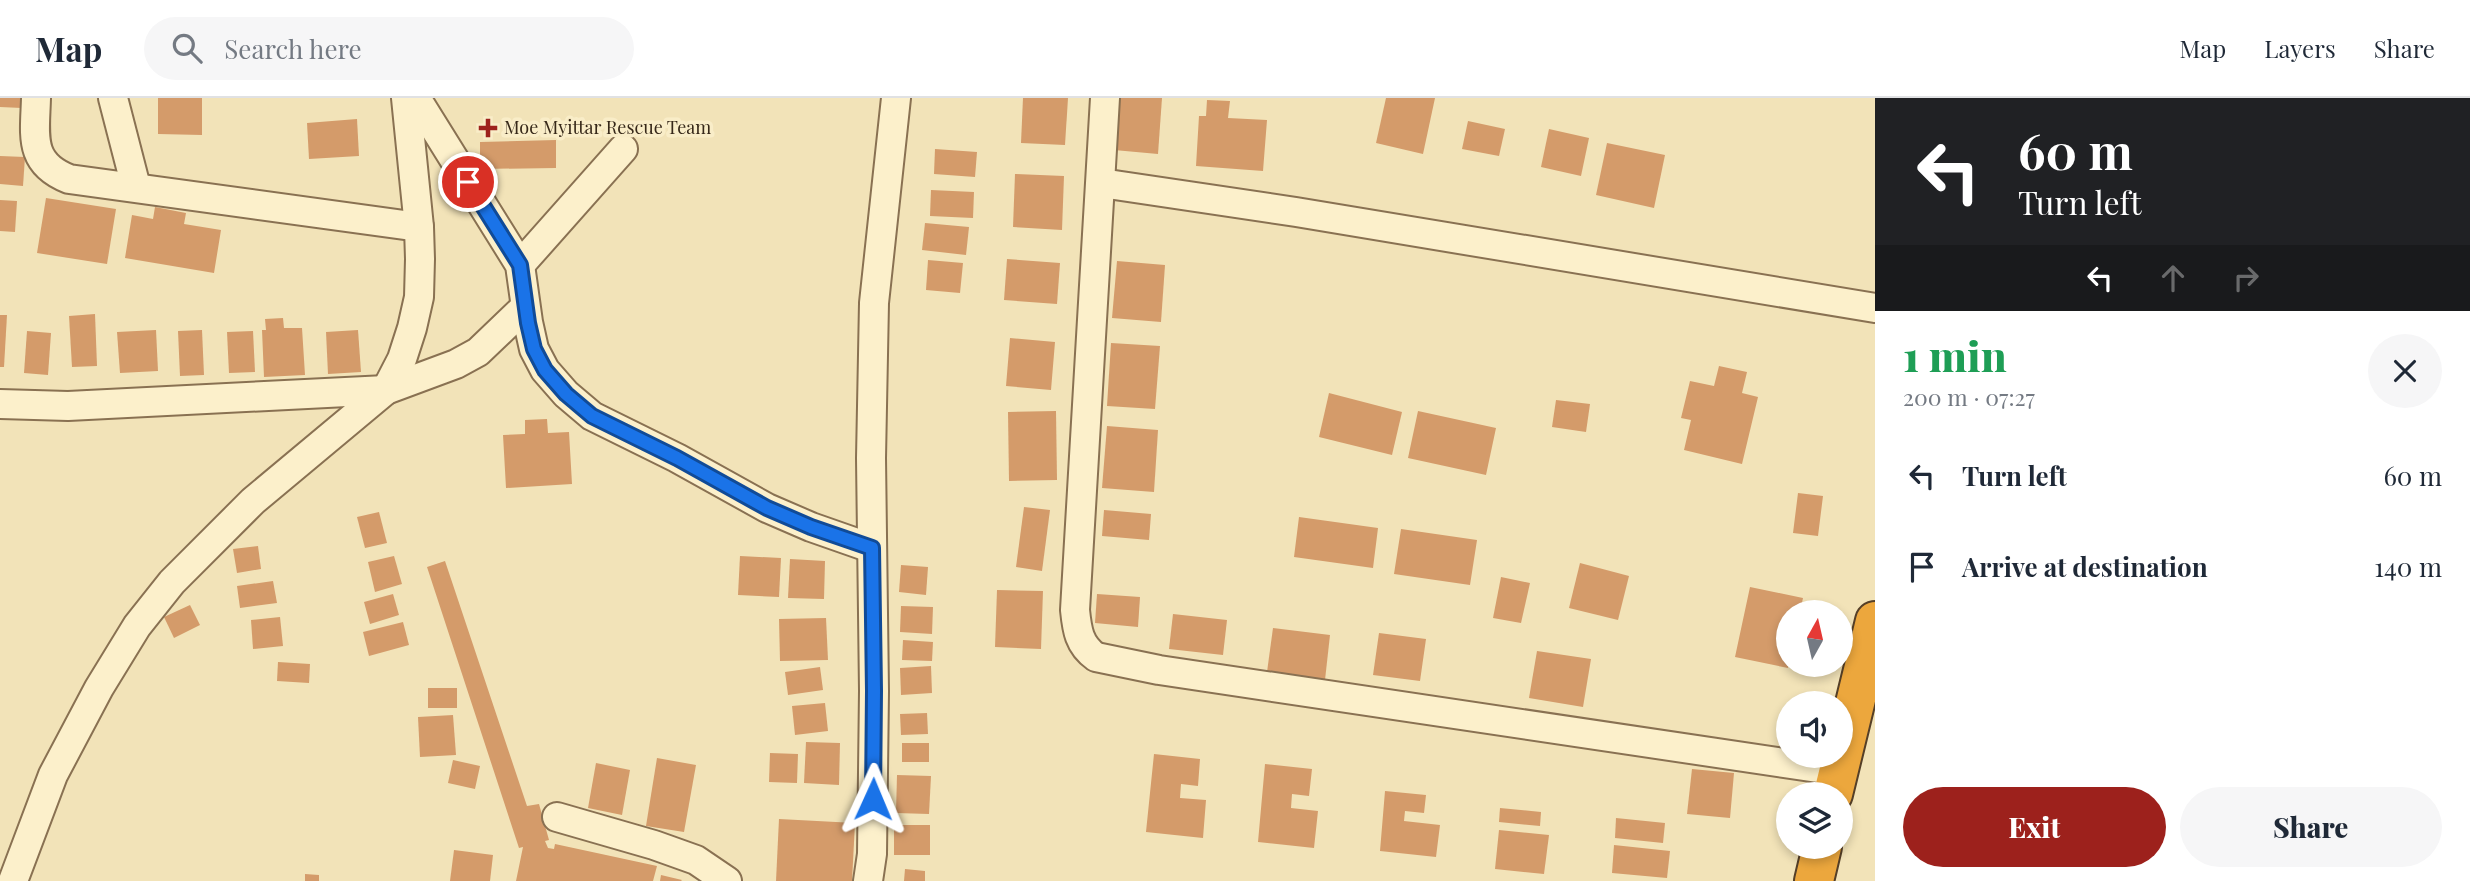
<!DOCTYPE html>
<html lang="en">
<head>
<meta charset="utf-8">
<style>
	body { margin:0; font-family:"Playfair Display",serif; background:#f6f6f7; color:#1f2937; height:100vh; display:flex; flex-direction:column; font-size:26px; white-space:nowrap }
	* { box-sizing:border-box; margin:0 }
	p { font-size:23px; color:#747a83 }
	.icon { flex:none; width:38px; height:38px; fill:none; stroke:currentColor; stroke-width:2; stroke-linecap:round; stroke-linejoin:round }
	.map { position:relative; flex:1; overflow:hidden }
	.panel { display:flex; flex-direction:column; background:#fff; width:595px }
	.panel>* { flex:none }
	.top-card { background:#202124; color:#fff; overflow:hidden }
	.needle { width:46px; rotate:8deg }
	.buttons { position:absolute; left:1776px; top:502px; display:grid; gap:14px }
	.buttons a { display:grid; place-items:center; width:77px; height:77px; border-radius:50%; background:#fff; box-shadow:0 4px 10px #0003; font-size:35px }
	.pin { position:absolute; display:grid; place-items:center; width:60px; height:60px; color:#fff; margin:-30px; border:4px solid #fff; border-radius:50%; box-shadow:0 2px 7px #0007 }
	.me { position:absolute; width:77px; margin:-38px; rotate:1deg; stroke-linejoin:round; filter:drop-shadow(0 0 5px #0008) }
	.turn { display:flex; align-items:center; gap:24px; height:147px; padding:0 28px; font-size:32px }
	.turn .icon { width:91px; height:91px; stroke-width:2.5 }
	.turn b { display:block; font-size:49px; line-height:60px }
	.lanes { display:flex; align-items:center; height:66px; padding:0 28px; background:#0003; justify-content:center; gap:35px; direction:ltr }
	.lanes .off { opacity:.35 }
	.round { display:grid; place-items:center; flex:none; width:74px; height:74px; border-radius:37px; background:#f6f6f7 }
	.summary { display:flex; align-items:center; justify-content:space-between; height:119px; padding:0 28px }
	h1 { font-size:42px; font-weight:800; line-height:52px; color:#1e9e55 }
	.primary-button { display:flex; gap:14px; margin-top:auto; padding:14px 28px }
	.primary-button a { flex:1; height:80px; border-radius:42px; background:#9d211c; color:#fff; font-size:28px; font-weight:800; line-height:80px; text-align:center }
	.primary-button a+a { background:#f6f6f7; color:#1f2937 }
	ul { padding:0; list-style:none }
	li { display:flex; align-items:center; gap:21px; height:91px; padding:0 28px }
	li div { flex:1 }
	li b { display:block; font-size:26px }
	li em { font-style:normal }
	header { display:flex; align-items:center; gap:42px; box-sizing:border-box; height:98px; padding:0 35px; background:#fff; border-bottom:2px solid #e0e1e3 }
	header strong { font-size:33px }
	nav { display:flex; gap:38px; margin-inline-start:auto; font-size:24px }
	.search { width:490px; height:63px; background:#f6f6f7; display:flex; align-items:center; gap:18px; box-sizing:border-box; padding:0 24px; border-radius:38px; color:#747a83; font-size:26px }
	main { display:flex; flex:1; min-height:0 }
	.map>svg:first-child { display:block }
</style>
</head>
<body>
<header>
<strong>Map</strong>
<div class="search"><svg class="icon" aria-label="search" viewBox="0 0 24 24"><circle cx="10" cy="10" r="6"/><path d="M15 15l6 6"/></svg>Search here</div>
<nav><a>Map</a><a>Layers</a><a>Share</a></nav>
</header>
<main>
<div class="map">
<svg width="1875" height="783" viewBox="0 0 1875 783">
	<rect width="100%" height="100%" fill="#f2e3b8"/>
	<g fill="#d49b6a">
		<polygon points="0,0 23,0 22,10 0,9"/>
		<polygon points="158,0 202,0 202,37 158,36"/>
		<polygon points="1023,0 1068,0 1065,47 1021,45"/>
		<polygon points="1119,0 1162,0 1158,56 1114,52"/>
		<polygon points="1386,0 1435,0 1423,56 1376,45"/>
		<polygon points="1207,2 1230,3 1228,20 1267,22 1263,73 1196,68 1199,18 1206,18"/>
		<polygon points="357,21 359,58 309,61 307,25"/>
		<polygon points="1468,23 1505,31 1499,58 1462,51"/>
		<polygon points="1549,31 1589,40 1581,78 1541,69"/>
		<polygon points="556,42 556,70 480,71 480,44"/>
		<polygon points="1607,45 1665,57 1654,110 1596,97"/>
		<polygon points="935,51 977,54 975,79 934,76"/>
		<polygon points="0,58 25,59 23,88 0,86"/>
		<polygon points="1015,76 1064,78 1062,132 1013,129"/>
		<polygon points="931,92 974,94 973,120 930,118"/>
		<polygon points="46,100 116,111 107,166 37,155"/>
		<polygon points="0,102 17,103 15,134 0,133"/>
		<polygon points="155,109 186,115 184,126 221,132 214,175 125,160 132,117 153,121"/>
		<polygon points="925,125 969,129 966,157 922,152"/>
		<polygon points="1007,161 1060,165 1057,206 1004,202"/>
		<polygon points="928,162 963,165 960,195 926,192"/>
		<polygon points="1117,163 1165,167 1161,224 1112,220"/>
		<polygon points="95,216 97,268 72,269 69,218"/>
		<polygon points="0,217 7,217 4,269 0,269"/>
		<polygon points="283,220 284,230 302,230 305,277 264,279 262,232 266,232 265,221"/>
		<polygon points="156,232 158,273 120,275 117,234"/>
		<polygon points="202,232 204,277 180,278 178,233"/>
		<polygon points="358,232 361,274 328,276 326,234"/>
		<polygon points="27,233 51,235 48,277 24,275"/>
		<polygon points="253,233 255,274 229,275 227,234"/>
		<polygon points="1010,240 1055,244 1051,292 1006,288"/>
		<polygon points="1111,245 1160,248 1155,311 1107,308"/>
		<polygon points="1719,268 1747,274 1742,295 1758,299 1742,366 1684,352 1691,322 1681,320 1690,283 1714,288"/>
		<polygon points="1329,295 1402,314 1392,357 1319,339"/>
		<polygon points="1556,302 1590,306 1586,334 1552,329"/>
		<polygon points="1056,313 1057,382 1009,383 1008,314"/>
		<polygon points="1418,313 1496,330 1486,377 1408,360"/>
		<polygon points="547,321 548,335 569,334 572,386 506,390 503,337 525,336 525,322"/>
		<polygon points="1107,328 1158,332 1154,394 1102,390"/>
		<polygon points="1798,395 1823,398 1818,438 1793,435"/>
		<polygon points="1024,409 1050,412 1042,473 1016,469"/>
		<polygon points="1104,412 1151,416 1149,442 1102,438"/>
		<polygon points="379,414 387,445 365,450 357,419"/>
		<polygon points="1299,419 1378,430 1373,470 1294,459"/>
		<polygon points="1401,431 1477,442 1470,487 1394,476"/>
		<polygon points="258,448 261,471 237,475 233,451"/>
		<polygon points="394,458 402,486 375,494 368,464"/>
		<polygon points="740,458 781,460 779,499 738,497"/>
		<polygon points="790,461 825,463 824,501 788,500"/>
		<polygon points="445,463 527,708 539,706 549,742 545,743 548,750 554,751 555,746 657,768 653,783 516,783 523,749 519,750 427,469"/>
		<polygon points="1580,465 1629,478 1618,522 1569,510"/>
		<polygon points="901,467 928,469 926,497 899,494"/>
		<polygon points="1501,479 1530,485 1521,525 1493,520"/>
		<polygon points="273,483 277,505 240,510 237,488"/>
		<polygon points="1750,489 1803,500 1800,514 1788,514 1788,570 1735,559"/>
		<polygon points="997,492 1043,493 1041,551 995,549"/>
		<polygon points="393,496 399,517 370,526 364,504"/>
		<polygon points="1097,496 1140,499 1138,529 1095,525"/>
		<polygon points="190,507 200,527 174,540 164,519"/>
		<polygon points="901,508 933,509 932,536 900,534"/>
		<polygon points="1173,516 1227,522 1223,557 1169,551"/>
		<polygon points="280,519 283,548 253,551 251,522"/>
		<polygon points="826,520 828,562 780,563 779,521"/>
		<polygon points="403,524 409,547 369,558 363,534"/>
		<polygon points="1273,530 1330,537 1325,582 1267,574"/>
		<polygon points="1379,535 1426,541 1420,583 1373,577"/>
		<polygon points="903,542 933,544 932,563 902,562"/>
		<polygon points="1537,553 1591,561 1583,609 1529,600"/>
		<polygon points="278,564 310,566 309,585 277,583"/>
		<polygon points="931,568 932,595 901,597 900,570"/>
		<polygon points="820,569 823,592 788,597 785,574"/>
		<rect x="428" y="590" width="29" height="20"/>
		<polygon points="825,605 828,633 795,637 792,608"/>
		<polygon points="927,615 928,636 901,637 900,616"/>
		<polygon points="453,617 456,657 420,659 418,619"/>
		<polygon points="806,644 840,645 839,687 804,685"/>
		<rect x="902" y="645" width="27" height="19"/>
		<polygon points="770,655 798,656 797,685 769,684"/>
		<polygon points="1154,656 1200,661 1198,688 1181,686 1180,700 1206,702 1203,740 1146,734"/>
		<polygon points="657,660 696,667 684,734 646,728"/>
		<polygon points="453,662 480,668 475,691 448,685"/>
		<polygon points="596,665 630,672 622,717 588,710"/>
		<polygon points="1265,666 1312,671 1309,698 1292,696 1291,710 1318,713 1314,750 1258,744"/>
		<polygon points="1692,671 1734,675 1730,720 1687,716"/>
		<polygon points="897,677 931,678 929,716 896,715"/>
		<polygon points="1385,693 1426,697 1424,715 1405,713 1404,723 1440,727 1436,759 1380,753"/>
		<polygon points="1500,710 1541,714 1540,728 1499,724"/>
		<polygon points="1616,720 1665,725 1663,745 1615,740"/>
		<polygon points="779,721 855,725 852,783 776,783"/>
		<rect x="894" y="727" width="36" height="30"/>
		<polygon points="1499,732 1549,737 1544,776 1495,771"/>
		<polygon points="1614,747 1670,753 1667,780 1612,775"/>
		<polygon points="454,752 493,757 490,783 450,783"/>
		<polygon points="905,771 925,773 925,783 904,783"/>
		<polygon points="305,776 319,777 319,783 305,783"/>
		<polygon points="661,777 682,782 681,783 660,783"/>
	</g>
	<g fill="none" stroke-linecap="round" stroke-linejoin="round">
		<g stroke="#897152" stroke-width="32">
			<g id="minor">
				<path d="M36,0C35,37 28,65 69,81L419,129"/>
				<polyline points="113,0 136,89"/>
				<polyline points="416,0 520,167 528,224 534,251 545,272 566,296 592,318 677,360 767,410 811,429 871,450"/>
				<path d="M1105,0L1075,512C1077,532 1079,547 1096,559L1159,572L1838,673"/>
				<polyline points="1101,85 1296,114 1875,210"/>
				<polyline points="520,167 623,51"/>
				<polyline points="0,306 68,308 386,292 456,266 478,254 525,209"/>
				<polyline points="557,719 654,747 696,762 727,783"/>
				<polyline points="13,783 53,677 99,590 137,528 172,484 253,403 386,292 402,261 412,230 419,199 420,161 419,129 406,0"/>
				<polyline points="868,783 872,756 874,593 871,360 874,205 896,0"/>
			</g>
		</g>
		<g stroke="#553f27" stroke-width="42">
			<g id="highway">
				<polyline points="1833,696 1875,523"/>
				<polyline points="1814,783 1822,749"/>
			</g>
		</g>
		<use href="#minor" stroke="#fcf0cb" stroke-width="28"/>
		<use href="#highway" stroke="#eca73d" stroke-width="38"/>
	</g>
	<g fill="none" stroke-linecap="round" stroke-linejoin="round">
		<g stroke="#114b97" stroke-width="18">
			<polyline id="route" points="468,84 520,167 528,225 534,251 545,272 566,296 592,318 677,360 767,410 811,429 872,450 874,593 873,701"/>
		</g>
		<use href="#route" stroke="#1a73e8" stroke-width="12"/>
	</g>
	<path fill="#9d211c" stroke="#f9edc8" stroke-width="2.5" d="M484.5 19.5h7v7h7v7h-7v7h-7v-7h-7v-7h7z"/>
	<g text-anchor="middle" stroke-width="7" stroke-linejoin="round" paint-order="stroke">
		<g font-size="18" fill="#362819" stroke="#f9edc8" text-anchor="start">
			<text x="504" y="36">Moe Myittar Rescue Team</text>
		</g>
	</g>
</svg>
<div class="buttons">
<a><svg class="needle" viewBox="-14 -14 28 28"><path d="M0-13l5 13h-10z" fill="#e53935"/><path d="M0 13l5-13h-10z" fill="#747a83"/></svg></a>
<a><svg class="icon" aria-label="sound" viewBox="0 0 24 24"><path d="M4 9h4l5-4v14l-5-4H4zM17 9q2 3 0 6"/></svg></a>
<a><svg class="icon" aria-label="layers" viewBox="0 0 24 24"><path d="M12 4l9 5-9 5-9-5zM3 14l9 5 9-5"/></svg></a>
</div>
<div class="pin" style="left:468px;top:84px;background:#d93025"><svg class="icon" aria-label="arrive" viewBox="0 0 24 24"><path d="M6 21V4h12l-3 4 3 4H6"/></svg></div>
<svg class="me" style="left:873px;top:701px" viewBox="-20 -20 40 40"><path d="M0-17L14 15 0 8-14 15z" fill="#1a73e8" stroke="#fff" stroke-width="4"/></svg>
</div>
<section class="panel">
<div class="top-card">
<div class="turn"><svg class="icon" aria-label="left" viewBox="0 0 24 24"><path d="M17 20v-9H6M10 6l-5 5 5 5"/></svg><div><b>60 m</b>Turn left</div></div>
<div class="lanes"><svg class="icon" aria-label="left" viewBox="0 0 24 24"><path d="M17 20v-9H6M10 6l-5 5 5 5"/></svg><svg class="icon off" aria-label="ahead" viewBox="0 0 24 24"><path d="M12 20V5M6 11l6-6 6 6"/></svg><svg class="icon off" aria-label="right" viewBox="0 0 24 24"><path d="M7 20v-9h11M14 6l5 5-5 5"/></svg></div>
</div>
<div class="summary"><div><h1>1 min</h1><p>200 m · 07:27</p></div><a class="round"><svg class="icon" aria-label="close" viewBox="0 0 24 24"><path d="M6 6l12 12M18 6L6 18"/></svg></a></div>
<ul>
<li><svg class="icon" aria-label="left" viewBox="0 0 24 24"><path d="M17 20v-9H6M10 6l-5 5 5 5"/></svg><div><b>Turn left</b></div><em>60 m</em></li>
<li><svg class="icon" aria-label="arrive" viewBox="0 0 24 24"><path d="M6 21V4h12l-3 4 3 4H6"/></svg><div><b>Arrive at destination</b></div><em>140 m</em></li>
</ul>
<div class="primary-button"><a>Exit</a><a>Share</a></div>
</section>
</main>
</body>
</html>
